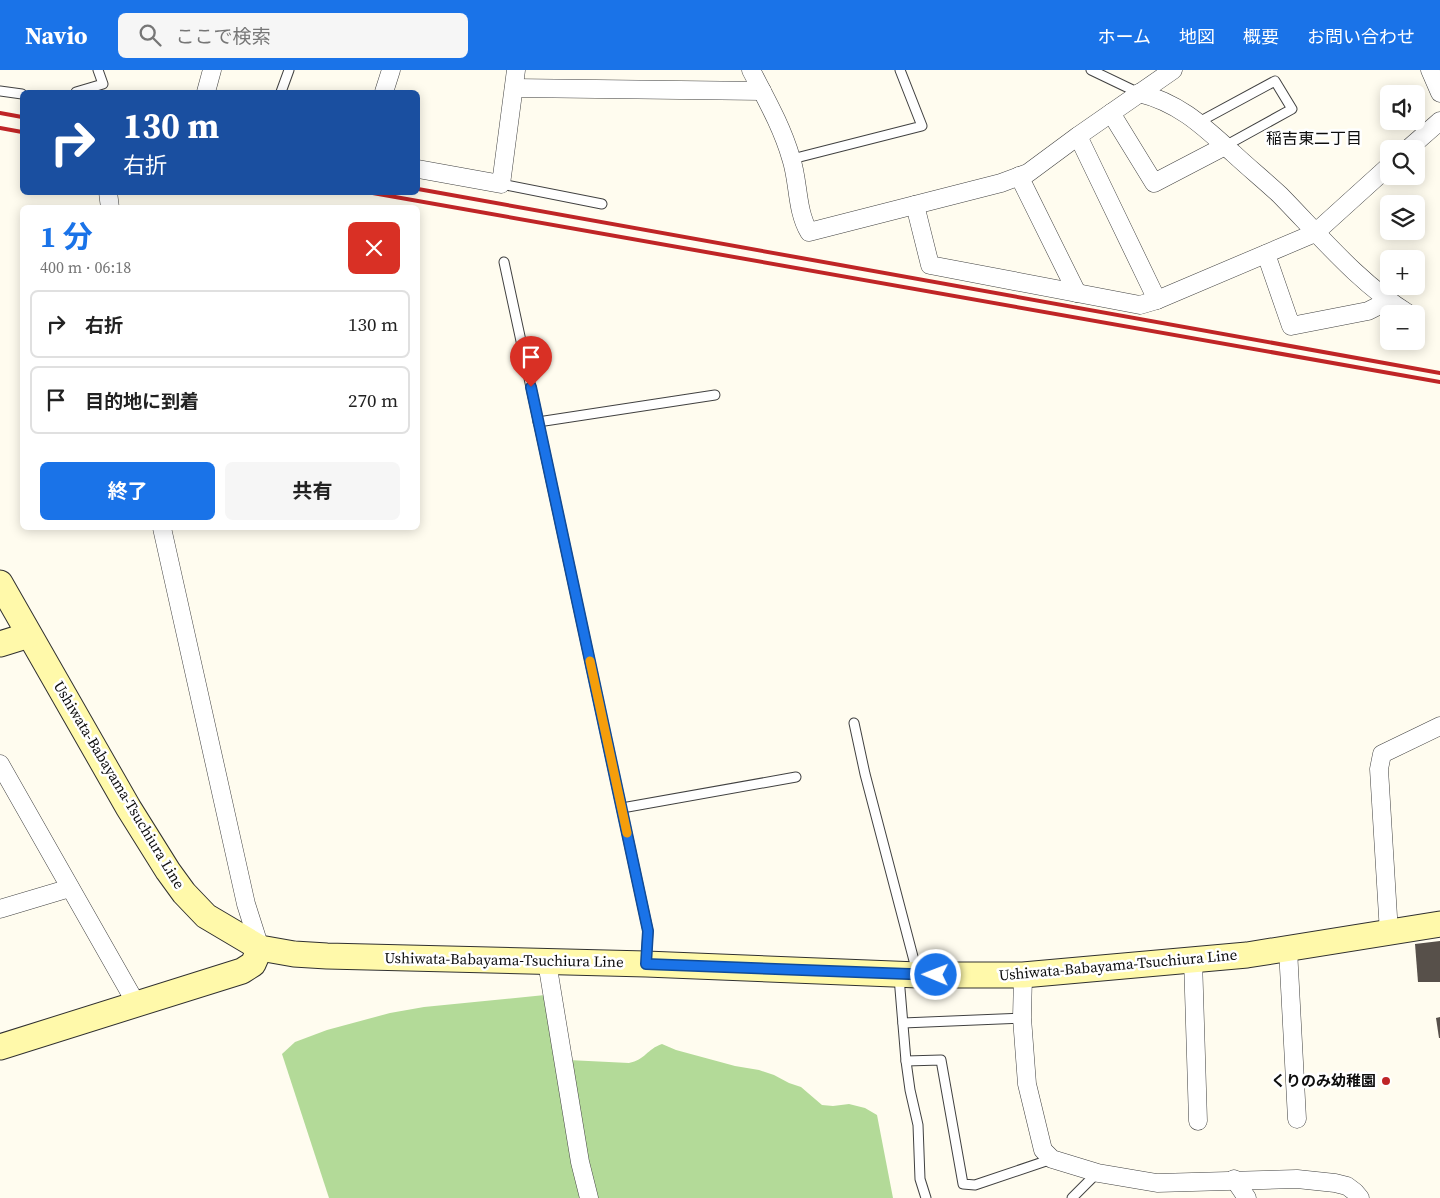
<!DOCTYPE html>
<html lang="ja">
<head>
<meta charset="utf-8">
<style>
	body { margin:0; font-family:"Source Serif 4","Noto Sans JP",serif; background:#f6f6f6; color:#222; height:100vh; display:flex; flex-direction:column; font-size:19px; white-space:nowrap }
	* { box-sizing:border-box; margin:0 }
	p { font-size:16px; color:#767676 }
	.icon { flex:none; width:28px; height:28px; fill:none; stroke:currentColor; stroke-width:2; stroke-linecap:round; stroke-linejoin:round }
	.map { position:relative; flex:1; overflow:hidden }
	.panel { position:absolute; left:20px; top:135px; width:400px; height:325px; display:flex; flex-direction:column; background:#fff; border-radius:8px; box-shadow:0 2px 12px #0003 }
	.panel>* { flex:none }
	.banner { position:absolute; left:20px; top:20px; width:400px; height:105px; border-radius:8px; box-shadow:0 2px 12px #0003; background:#1a4fa0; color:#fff; overflow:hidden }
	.tools { position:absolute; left:1380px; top:15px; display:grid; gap:10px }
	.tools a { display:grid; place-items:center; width:45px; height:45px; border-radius:8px; background:#fff; box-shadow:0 2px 12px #0003; font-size:25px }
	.pin { position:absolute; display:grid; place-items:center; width:42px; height:42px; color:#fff; margin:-51px -21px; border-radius:50% 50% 50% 0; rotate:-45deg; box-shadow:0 0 5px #0007 }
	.pin .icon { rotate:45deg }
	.me { position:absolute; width:55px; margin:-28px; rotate:271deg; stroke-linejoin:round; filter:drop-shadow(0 0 4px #0008) }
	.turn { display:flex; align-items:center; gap:18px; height:105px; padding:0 20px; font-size:22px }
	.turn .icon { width:65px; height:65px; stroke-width:2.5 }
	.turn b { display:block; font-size:35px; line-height:42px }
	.round { display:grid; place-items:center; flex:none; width:52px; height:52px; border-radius:8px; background:#f6f6f6 }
	.summary { display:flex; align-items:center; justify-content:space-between; height:85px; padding:0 20px }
	h1 { font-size:30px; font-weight:700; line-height:38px; color:#1a73e8 }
	.action { display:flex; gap:10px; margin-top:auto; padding:10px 20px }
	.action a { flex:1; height:58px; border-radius:8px; background:#1a73e8; color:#fff; font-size:20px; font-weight:700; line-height:58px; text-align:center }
	.action a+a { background:#f6f6f6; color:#222 }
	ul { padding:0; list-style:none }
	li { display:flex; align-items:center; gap:15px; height:68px; margin:0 10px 8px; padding:0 10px; border:2px solid #e0e0e0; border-radius:8px }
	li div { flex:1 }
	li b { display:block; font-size:19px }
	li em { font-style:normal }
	header { display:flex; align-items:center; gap:30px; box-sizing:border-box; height:70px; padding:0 25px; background:#1a73e8; color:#fff }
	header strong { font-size:24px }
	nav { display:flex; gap:28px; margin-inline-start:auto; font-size:18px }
	.search { width:350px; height:45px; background:#f6f6f6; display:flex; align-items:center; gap:12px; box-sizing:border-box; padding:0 18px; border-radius:8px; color:#767676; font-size:19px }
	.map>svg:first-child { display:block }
</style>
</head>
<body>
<header>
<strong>Navio</strong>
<div class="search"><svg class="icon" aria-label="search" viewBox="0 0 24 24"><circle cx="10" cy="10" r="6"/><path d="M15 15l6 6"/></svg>ここで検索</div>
<nav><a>ホーム</a><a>地図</a><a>概要</a><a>お問い合わせ</a></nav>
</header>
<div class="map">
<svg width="1440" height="1128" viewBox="0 0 1440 1128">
	<rect width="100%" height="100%" fill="#fffcef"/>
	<g fill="#b3da98">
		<polygon points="545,925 583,1128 329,1128 282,984 295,972 327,960 390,943 424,937"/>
		<path d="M662,974L676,980L735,996L759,1000L774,1005L789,1013L801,1017L822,1035L833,1036L849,1034L865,1038L877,1045L893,1128H592L568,990L629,993C645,990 647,979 662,974Z"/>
	</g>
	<g fill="#57504a">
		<polygon points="1440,871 1440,912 1418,912 1415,874"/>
		<polygon points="1440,947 1440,968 1439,968 1436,948"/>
	</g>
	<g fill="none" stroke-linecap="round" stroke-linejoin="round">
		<g stroke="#414141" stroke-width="11">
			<g id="lane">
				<polyline points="1091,0 1139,23"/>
				<polyline points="0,21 22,24"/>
				<polyline points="76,22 103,14 98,0"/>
				<polyline points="281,22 289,0"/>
				<polyline points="1199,52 1275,11 1292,39 1225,76"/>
				<polyline points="792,89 922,56 900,0"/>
				<polyline points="501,114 602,134"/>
				<polyline points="504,192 648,861 646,893"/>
				<polyline points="538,352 715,325"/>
				<polyline points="854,653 865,704 917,902"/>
				<polyline points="622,738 796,707"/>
				<polyline points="899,907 906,991 910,1020 918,1055 920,1109 926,1128"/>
				<polyline points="903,953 1022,948"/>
				<polyline points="906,991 941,990 963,1114 975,1115 1052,1089"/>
				<polyline points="1072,1128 1097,1103"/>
			</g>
		</g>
		<g stroke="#414141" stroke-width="19">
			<g id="street">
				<path d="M751,0C766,29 782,57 791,88C799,112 796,140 809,162L1001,113L1028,103L1078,66L1173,0"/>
				<polyline points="1430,0 1440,23"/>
				<polyline points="514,18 762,21"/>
				<polyline points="206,22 212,0"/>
				<polyline points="384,22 391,0"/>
				<path d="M1139,23C1180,33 1204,57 1234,84C1249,98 1265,111 1280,125C1321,167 1360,214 1409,244"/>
				<polyline points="1111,43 1154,113 1225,76"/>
				<polyline points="1078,66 1157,230"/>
				<polyline points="1408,79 1440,51"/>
				<polyline points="418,99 501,114 516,0"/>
				<polyline points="1019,106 1077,223"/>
				<polyline points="108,122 110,138"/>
				<polyline points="915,135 930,195 1140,235 1157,230 1315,163 1389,96"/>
				<polyline points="1266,184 1291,256 1368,241 1388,231"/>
				<polyline points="162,458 246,834 260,878"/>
				<polyline points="0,694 137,935"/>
				<polyline points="0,839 70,818"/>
				<polyline points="1389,863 1379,699 1382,684 1440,656"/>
				<polyline points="1288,879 1297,1049"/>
				<polyline points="1193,889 1198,1051"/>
				<polyline points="547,892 580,1092 589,1128"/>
				<polyline points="1023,905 1022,948 1027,1014 1043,1080 1052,1089 1098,1103 1157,1113 1297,1109 1335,1113 1347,1116 1355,1122 1360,1128"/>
				<polyline points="1234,1109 1247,1128"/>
			</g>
		</g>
		<g stroke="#303030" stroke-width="27">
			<g id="secondary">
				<polyline points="0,513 128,737 168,801 184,823 206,846 260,878 294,884 327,886 646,894 918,905 1023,905 1247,885 1440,854"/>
				<polyline points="0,574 29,565"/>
				<polyline points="0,977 242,901 253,894 260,878"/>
			</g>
		</g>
		<use href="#lane" stroke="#fff" stroke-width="9"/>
		<use href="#street" stroke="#fff" stroke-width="18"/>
		<use href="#secondary" stroke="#fff9aa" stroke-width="25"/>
		<g stroke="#bf2526" stroke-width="4">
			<polyline points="0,43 22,47"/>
			<polyline points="0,58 22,62"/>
			<polyline points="418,119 1440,303"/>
			<polyline points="367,122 1440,312"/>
		</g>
	</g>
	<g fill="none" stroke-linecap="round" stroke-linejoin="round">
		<g stroke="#114b97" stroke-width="12">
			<polyline id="route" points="531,317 648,861 646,894 936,905"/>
		</g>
		<use href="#route" stroke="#1a73e8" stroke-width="9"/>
		<polyline stroke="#f59e0b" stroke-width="9" points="590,591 627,763"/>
	</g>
	<circle fill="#bf2526" stroke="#fff" stroke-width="2" cx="1386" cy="1011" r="5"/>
	<g text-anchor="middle" stroke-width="5" stroke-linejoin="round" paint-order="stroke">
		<g font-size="15" fill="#0e0e0e" stroke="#fff">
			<text transform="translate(119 715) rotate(59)" y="5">Ushiwata-Babayama-Tsuchiura Line</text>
			<text transform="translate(504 890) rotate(1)" y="5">Ushiwata-Babayama-Tsuchiura Line</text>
			<text transform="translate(1118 895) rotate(-5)" y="5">Ushiwata-Babayama-Tsuchiura Line</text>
		</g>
		<g font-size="15" font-weight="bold" fill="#0e0e0e" stroke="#fff" text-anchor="end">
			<text x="1376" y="1016">くりのみ幼稚園</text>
		</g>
		<g font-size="16" fill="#0e0e0e" stroke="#fff">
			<text x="1314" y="74">稲吉東二丁目</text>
		</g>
	</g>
</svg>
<div class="tools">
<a><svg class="icon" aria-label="sound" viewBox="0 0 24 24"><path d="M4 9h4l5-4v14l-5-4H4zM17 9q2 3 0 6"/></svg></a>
<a><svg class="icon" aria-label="search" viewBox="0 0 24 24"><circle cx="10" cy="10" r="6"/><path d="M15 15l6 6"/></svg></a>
<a><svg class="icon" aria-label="layers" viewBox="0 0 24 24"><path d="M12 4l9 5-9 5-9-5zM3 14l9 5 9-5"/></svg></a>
<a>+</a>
<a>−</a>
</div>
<div class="pin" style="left:531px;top:317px;background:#d93025"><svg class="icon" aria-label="arrive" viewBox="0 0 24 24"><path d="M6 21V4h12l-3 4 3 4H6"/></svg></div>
<svg class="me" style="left:936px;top:905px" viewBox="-20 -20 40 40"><circle r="17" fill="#1a73e8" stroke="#fff" stroke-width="3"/><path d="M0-11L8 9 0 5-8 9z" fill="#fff"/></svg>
<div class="banner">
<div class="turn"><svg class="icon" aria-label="right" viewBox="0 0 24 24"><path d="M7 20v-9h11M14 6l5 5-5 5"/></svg><div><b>130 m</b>右折</div></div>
</div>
<section class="panel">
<div class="summary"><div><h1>1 分</h1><p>400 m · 06:18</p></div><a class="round" style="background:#d93025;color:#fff"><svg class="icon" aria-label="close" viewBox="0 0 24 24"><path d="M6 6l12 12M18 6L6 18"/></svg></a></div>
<ul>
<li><svg class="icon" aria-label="right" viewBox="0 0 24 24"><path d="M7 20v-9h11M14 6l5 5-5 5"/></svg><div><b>右折</b></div><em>130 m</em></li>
<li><svg class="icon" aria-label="arrive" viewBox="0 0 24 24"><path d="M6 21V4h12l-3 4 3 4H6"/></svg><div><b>目的地に到着</b></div><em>270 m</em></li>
</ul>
<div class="action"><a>終了</a><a>共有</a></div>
</section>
</div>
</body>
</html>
